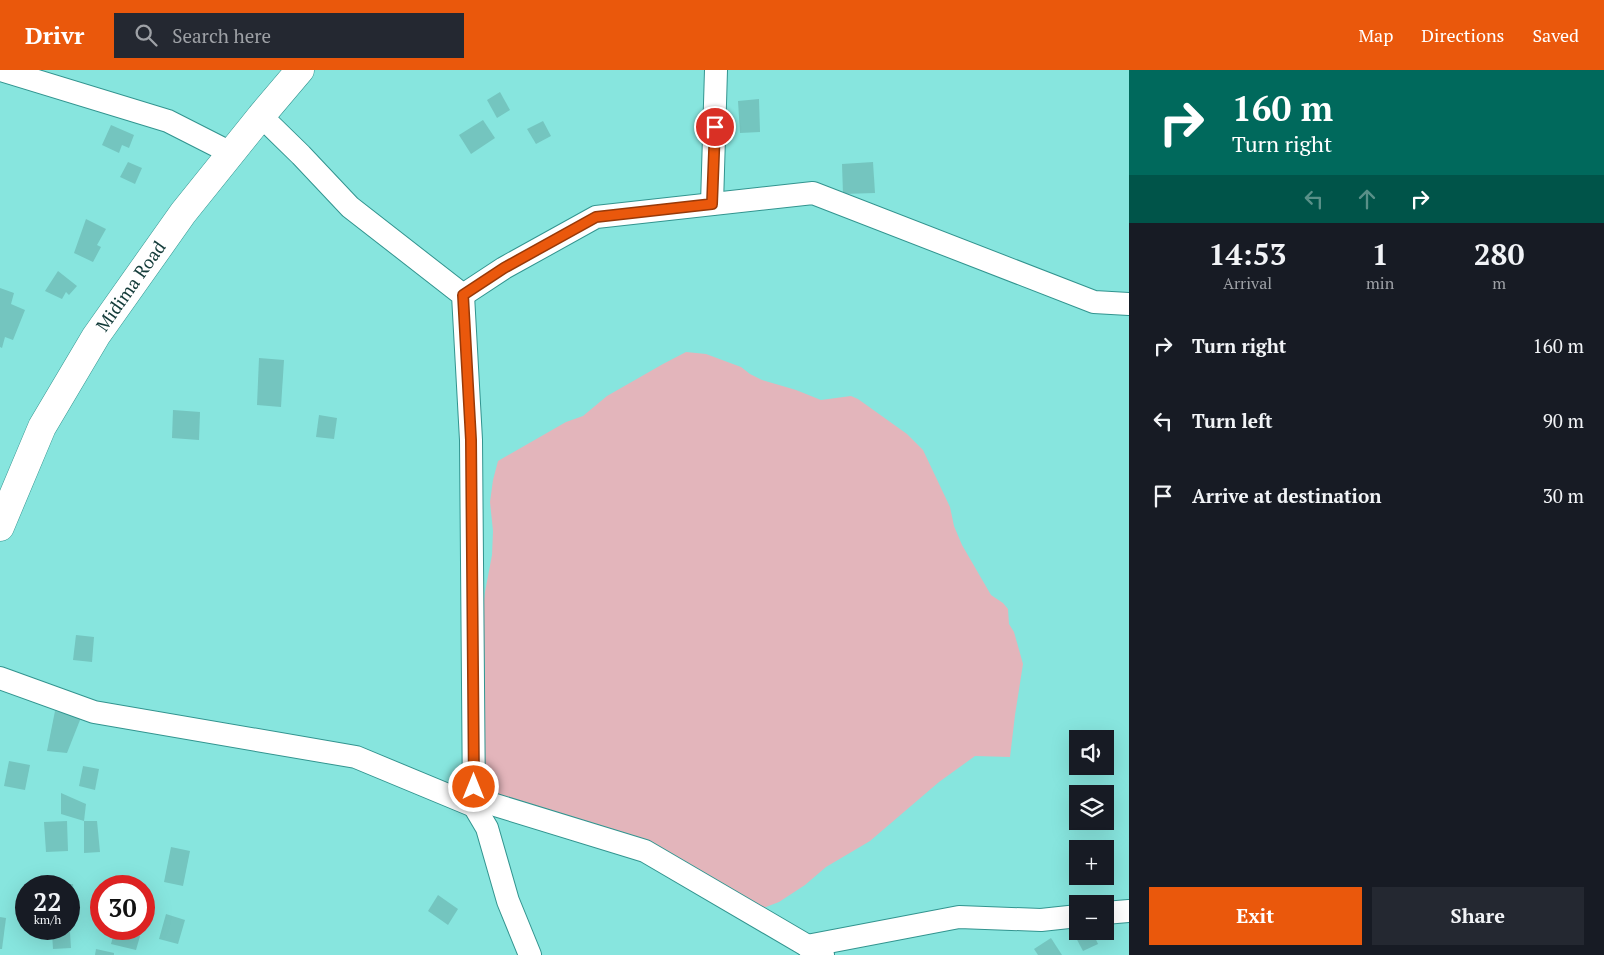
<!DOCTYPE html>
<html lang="en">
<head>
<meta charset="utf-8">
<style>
	body { margin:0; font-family:"PT Serif",serif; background:#242831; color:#f1f3f6; height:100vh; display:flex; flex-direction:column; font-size:19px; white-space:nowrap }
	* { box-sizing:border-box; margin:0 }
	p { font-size:16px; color:#9ea1a6 }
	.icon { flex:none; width:28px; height:28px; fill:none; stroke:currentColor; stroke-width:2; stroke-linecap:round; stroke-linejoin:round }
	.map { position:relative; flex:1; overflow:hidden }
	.details { display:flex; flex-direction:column; background:#171b24; width:475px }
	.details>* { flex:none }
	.top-card { background:#00695c; color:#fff; overflow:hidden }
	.tools { position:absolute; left:1069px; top:660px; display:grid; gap:10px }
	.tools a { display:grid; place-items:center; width:45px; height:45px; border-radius:0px; background:#171b24; box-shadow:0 5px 20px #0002; font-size:25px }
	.speed { position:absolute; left:15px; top:805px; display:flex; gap:10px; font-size:25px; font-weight:700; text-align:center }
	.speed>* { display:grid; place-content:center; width:65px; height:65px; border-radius:50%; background:#171b24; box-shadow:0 5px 20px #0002; line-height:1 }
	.speed small { font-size:12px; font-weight:400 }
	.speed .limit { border:8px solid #d22; background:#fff; color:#111 }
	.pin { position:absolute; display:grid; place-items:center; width:42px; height:42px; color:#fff; margin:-21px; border:2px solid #fff; border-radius:50%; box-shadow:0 1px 5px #0007 }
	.me { position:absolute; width:55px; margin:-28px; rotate:0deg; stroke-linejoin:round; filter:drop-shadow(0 0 4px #0008) }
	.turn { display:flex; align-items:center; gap:18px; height:105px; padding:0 20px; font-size:22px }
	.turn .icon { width:65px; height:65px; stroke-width:2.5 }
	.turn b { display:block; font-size:35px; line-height:42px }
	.lanes { display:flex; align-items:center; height:48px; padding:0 20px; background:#0003; justify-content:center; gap:25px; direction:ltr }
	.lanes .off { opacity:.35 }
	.eta { display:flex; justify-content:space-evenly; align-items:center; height:85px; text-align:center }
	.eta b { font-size:30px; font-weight:800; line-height:35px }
	.action { display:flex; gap:10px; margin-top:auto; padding:10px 20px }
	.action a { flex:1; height:58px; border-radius:0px; background:#ea580c; color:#fff; font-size:20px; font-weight:800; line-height:58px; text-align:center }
	.action a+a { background:#242831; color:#f1f3f6 }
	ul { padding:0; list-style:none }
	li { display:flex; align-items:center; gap:15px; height:75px; padding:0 20px }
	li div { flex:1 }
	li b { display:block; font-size:19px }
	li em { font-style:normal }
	header { display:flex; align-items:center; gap:30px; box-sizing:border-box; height:70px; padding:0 25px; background:#ea580c; color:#fff }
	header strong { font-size:24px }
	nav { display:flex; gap:28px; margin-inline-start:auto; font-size:18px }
	.search { width:350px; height:45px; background:#242831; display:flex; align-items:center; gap:12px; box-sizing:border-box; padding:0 18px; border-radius:0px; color:#9ea1a6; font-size:19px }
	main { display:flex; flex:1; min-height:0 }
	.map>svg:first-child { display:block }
</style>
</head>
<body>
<header>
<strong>Drivr</strong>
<div class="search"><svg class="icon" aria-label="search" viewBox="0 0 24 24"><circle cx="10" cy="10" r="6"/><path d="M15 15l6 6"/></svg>Search here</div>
<nav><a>Map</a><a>Directions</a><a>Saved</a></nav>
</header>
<main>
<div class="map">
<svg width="1129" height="885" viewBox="0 0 1129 885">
	<rect width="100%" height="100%" fill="#87e5de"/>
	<polygon fill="#e3b5bb" points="686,282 706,284 741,297 750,304 762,310 796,320 821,330 851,326 858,329 907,364 923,380 950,437 954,456 962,475 991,525 1003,533 1008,539 1009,554 1014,562 1023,594 1015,645 1010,687 975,686 939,712 870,771 826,797 805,815 779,832 761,839 501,732 487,720 484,708 485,673 482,637 485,602 482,548 485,522 492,485 493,461 490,432 493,410 498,391 566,352 583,346 607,326 663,294"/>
	<g fill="#74c5bf">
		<polygon points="500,22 510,40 497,48 487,30"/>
		<polygon points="759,29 760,62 740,63 738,31"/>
		<polygon points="483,50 495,68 471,84 459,65"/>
		<polygon points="543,51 551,66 536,74 527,59"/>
		<polygon points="111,55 134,65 129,78 122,75 119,83 102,75"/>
		<polygon points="128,92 142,98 135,114 120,107"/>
		<polygon points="873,92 875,123 843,124 842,94"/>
		<polygon points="86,149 106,159 97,175 101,177 93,192 74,183"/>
		<polygon points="58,201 77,216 69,225 66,222 62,229 45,221"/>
		<polygon points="0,218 14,223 11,234 25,240 13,270 5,267 2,278 0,277"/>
		<polygon points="259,288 284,290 281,337 257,335"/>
		<polygon points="173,340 200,342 199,370 172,368"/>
		<polygon points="319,345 337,348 334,369 316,367"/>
		<polygon points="76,565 94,567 92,592 73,590"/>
		<polygon points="55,641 82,645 67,683 47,681"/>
		<polygon points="9,691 30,695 25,720 4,716"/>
		<polygon points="83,696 99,699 95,720 79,716"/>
		<polygon points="61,723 86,734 84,751 61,744"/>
		<polygon points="67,751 68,781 46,782 44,752"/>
		<polygon points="84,751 97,751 100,782 84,783"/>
		<polygon points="171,777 190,781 183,816 164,812"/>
		<polygon points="73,814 75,835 69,836 69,816 65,816 65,815"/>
		<polygon points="438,825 458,839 448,855 428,841"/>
		<polygon points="166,844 185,850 178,874 159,869"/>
		<polygon points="0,847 6,848 2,879 0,879"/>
		<polygon points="115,859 140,866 136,880 111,874"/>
		<polygon points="1080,861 1092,861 1098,874 1083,881 1074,864"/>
		<polygon points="70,862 71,878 53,879 52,863"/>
		<polygon points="1051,868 1062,885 1038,885 1034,879"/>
		<polygon points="96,879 114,883 114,885 95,885"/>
	</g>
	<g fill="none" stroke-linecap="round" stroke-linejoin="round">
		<g stroke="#32948f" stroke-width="24">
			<g id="minor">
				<polyline points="1,0 168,51 231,83"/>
				<polyline points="261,46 301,85 350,137 463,225 471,370 474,736 487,758 508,831 530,885"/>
				<polyline points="712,134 716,0"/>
				<polyline points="463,225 504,198 596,147 813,123 1094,232 1129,234"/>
				<polyline points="0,608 94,642 356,687 474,736 492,734 645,781 823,885"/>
				<polyline points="1105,843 1129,841"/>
				<polyline points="807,876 959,847 1041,850 1078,846"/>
			</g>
		</g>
		<g stroke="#32948f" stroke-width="29">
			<g id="primary">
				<path id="s1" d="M0,457L42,357L96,266L183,143L261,46L300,0"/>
			</g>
		</g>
		<use href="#minor" stroke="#fff" stroke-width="22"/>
		<use href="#primary" stroke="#fff" stroke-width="28"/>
	</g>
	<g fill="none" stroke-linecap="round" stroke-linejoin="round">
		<g stroke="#983908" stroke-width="12">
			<polyline id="route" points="474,717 471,370 463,225 504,198 596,147 712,134 715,57"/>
		</g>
		<use href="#route" stroke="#ea580c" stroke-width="9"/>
	</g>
	<g text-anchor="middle" stroke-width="4" stroke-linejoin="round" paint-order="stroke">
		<g font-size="18" fill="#133b39" stroke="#87e5de">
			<text dy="6" stroke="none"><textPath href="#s1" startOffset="275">Midima Road</textPath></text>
		</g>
	</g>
</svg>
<div class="tools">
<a><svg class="icon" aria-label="sound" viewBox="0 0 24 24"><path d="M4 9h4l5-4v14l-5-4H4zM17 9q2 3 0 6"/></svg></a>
<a><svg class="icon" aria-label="layers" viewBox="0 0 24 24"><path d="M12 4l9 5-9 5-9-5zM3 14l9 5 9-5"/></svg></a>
<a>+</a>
<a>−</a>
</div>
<div class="speed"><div>22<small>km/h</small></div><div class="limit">30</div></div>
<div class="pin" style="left:715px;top:57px;background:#d93025"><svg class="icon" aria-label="arrive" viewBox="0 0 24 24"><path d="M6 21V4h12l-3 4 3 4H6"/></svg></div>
<svg class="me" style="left:474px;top:717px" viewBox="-20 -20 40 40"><circle r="17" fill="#ea580c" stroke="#fff" stroke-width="3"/><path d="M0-11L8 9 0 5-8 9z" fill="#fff"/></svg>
</div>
<section class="details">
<div class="top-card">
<div class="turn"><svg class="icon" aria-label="right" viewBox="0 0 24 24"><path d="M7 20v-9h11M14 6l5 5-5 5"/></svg><div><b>160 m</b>Turn right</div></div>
<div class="lanes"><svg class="icon off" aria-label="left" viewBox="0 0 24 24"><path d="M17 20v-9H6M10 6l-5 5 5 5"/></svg><svg class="icon off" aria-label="ahead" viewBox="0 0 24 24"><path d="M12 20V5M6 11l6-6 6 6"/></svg><svg class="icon" aria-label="right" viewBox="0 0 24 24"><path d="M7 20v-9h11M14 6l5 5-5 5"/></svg></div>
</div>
<div class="eta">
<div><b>14:53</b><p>Arrival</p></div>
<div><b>1</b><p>min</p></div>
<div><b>280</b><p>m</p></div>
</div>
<ul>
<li><svg class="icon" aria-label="right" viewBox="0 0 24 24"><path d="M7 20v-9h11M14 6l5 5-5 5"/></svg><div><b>Turn right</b></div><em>160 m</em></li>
<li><svg class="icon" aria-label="left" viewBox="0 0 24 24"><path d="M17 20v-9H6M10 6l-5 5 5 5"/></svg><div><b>Turn left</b></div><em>90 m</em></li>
<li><svg class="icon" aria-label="arrive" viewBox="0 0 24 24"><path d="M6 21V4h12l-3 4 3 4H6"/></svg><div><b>Arrive at destination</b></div><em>30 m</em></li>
</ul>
<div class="action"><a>Exit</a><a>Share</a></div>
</section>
</main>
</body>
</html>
